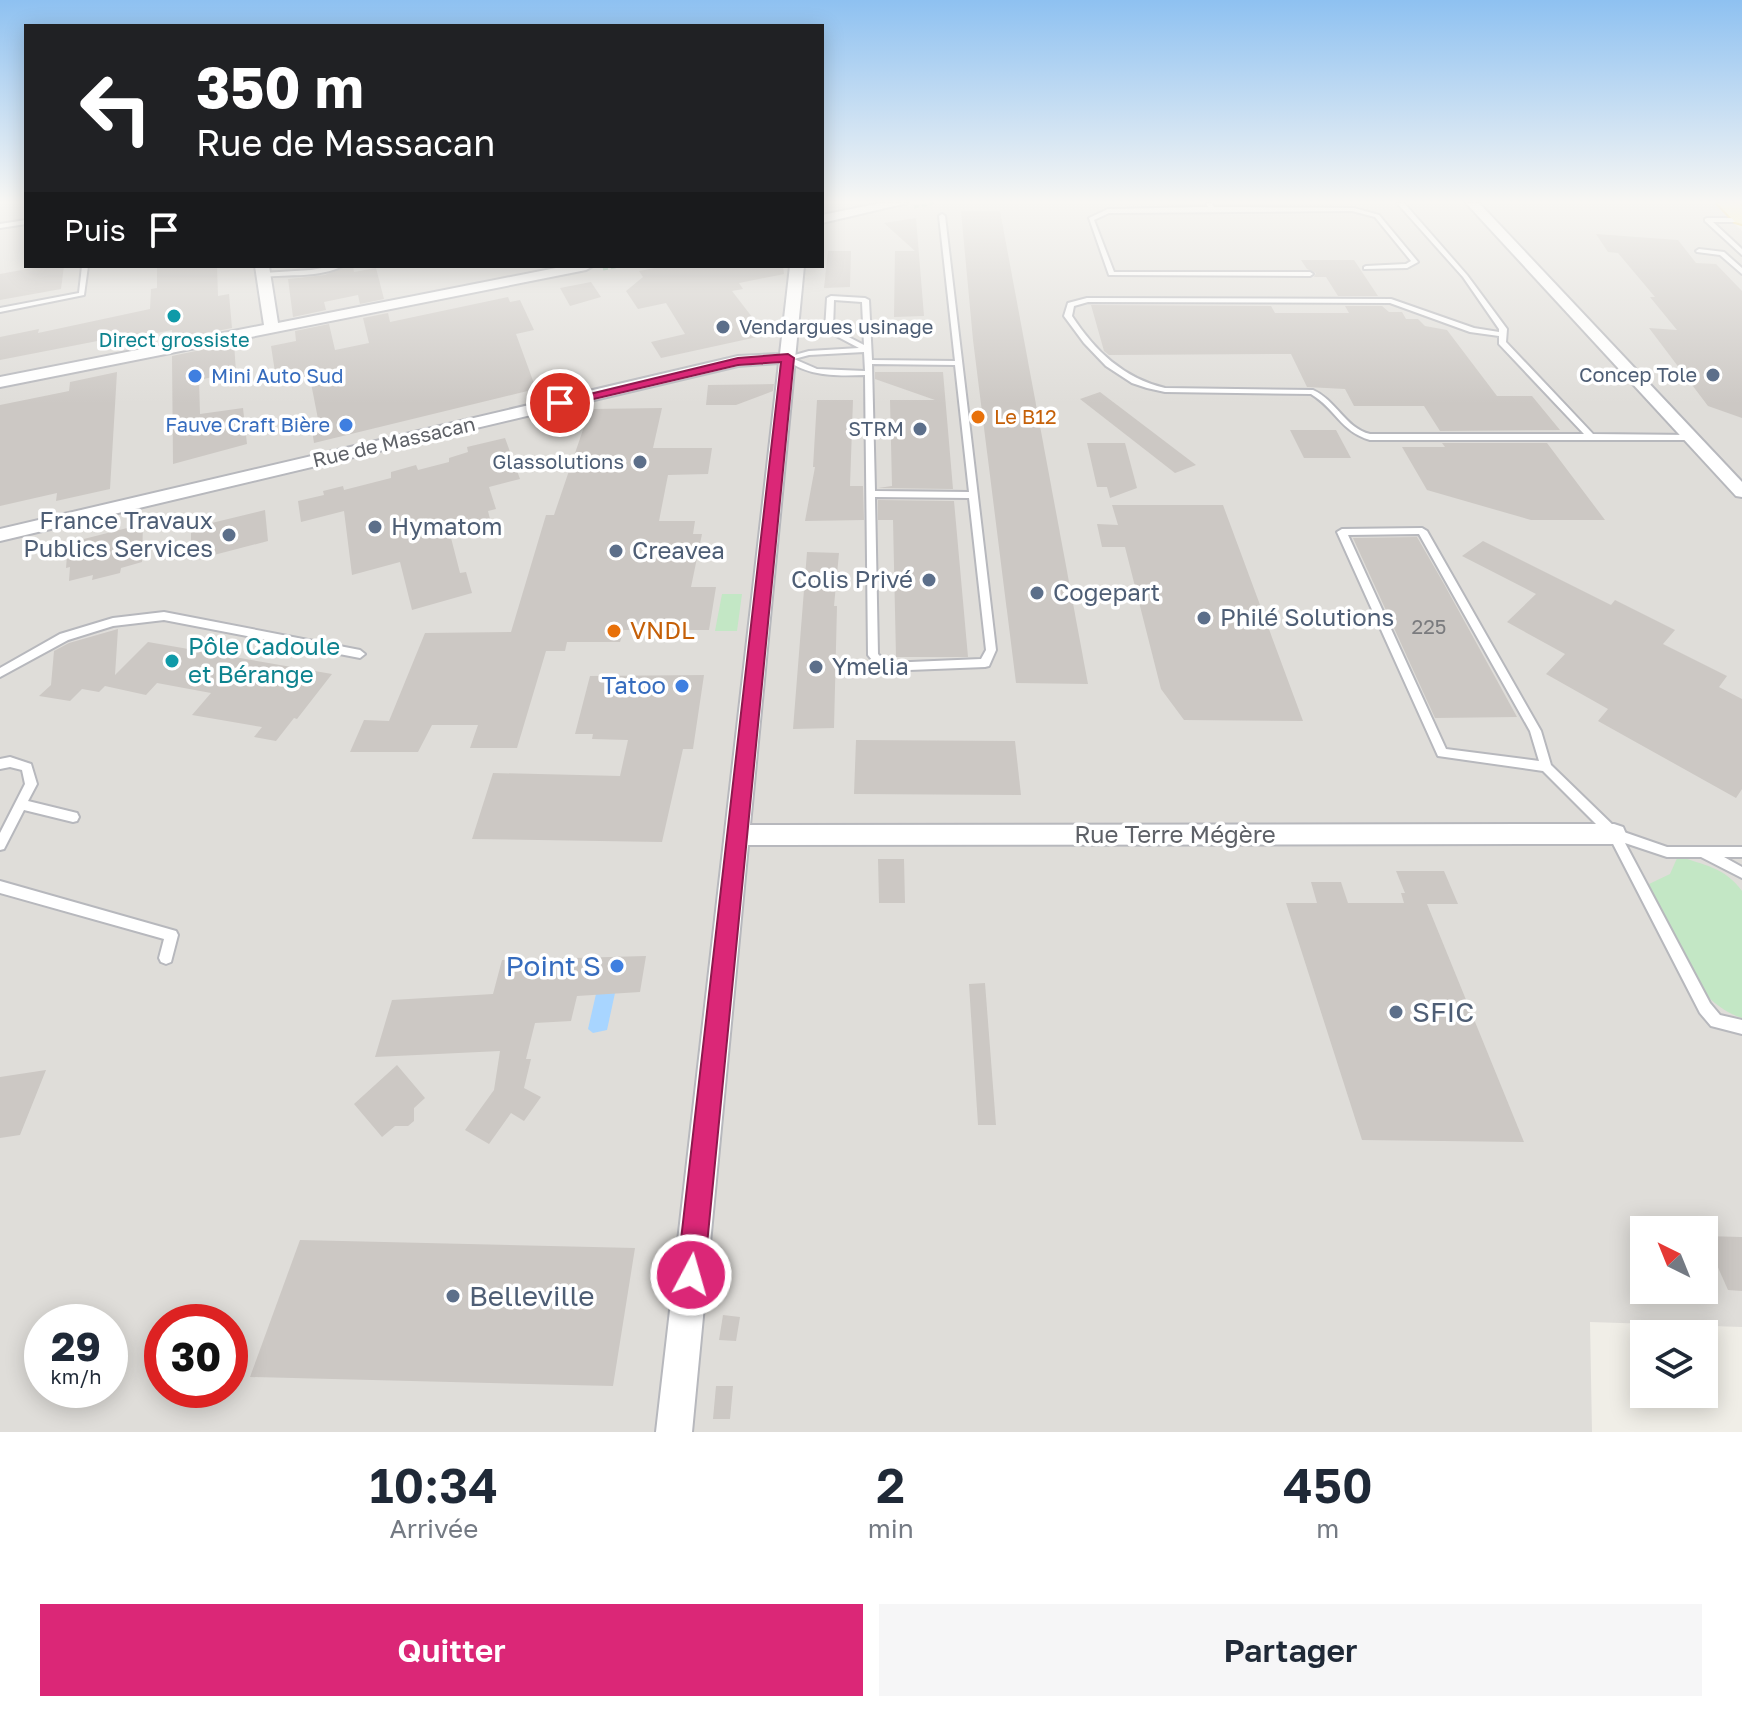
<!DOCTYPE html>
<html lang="fr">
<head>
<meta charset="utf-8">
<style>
	body { margin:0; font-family:"Golos Text",sans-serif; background:#f6f6f7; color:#1f2937; height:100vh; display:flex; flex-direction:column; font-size:30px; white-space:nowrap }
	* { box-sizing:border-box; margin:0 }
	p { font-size:26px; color:#747a83 }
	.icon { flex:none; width:44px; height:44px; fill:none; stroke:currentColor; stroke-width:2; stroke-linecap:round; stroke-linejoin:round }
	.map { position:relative; height:1432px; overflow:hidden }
	.details { display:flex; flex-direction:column; background:#fff; flex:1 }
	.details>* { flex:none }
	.top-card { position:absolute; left:24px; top:24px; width:800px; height:244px; border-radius:0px; box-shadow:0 4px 20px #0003; background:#202124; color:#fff; overflow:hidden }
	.needle { width:52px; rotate:317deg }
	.tools { position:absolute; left:1630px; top:1216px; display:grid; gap:16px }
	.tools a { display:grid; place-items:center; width:88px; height:88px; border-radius:0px; background:#fff; box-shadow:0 4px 20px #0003; font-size:40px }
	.speed { position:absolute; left:24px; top:1304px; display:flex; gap:16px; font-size:40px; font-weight:700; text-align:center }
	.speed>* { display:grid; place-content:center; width:104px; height:104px; border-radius:50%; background:#fff; box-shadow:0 4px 20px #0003; line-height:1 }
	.speed small { font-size:20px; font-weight:400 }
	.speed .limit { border:12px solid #d22; background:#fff; color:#111 }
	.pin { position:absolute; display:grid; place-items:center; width:68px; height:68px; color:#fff; margin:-34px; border:4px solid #fff; border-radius:50%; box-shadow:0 2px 8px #0007 }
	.me { position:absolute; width:88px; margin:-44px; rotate:6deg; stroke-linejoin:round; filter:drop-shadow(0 0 6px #0008) }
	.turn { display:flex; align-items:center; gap:28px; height:168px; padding:0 40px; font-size:36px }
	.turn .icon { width:104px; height:104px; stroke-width:2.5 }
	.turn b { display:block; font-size:56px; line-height:68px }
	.then { display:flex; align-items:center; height:76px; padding:0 40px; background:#0003; gap:16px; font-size:30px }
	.eta { display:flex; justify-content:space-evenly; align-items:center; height:136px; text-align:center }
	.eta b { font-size:48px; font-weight:600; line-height:56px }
	.cta { display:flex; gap:16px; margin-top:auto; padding:16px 40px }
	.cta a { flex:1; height:92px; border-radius:0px; background:#db2777; color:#fff; font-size:32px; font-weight:600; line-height:92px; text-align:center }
	.cta a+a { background:#f6f6f7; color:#1f2937 }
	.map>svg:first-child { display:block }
</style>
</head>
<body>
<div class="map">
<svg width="1742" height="1432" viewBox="0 0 1742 1432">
	<rect width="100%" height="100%" fill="#f0eee7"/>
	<path fill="#dfddd9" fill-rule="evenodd" d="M0,203H26V266H822V203H1715L1742,231V1327L1590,1322L1592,1432H0ZM1644,1230H1704V1290H1644ZM42,1322H110V1390H42ZM162,1322H230V1390H162Z"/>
	<g fill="#c3e7c5">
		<polygon points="722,594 742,594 737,631 715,631"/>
		<path d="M1678,856C1703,865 1725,867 1742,891V1018C1688,1000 1670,931 1649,884L1670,874Z"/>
	</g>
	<polygon fill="#a8d5ff" points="615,993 607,1030 593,1033 588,1029 596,994"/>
	<g fill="#ccc8c4">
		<polygon points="961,211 1000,211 1088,684 1016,683 973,340"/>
		<polygon points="916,218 924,316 894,317 895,251 915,251 884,223"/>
		<polygon points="1596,234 1678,240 1696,263 1716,264 1742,291 1742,418 1708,406 1649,328 1677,330 1650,297 1655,297 1618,253 1608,252"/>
		<polygon points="828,251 851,251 850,287 824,288"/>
		<polygon points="1301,260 1354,260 1378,296 1338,296 1326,277 1314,277 1316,273 1307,269"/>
		<polygon points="43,266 64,266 61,289 0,300 0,274"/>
		<polygon points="157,266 217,266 218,296 229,294 232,328 172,340 172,330 122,340 123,336 0,360 0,337 39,329 38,333 150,309 151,289 157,288"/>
		<polygon points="346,266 353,266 354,272 376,268 384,299 360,304 358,295 324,302 326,310 293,317 288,279 325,275"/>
		<polygon points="665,266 783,266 784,274 739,283 743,289 732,291 766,335 661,358 651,342 685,334 666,303 638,309 626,291 643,277 639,271"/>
		<polygon points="591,282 601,297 570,306 560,288"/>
		<polygon points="508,297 510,302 520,300 534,330 516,334 536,389 314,443 311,423 318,419 310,378 277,385 271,346 296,341 295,331 329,324 335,350 369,343 363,318 388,313 390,322"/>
		<polygon points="1091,305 1271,306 1275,313 1349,313 1345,306 1382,306 1389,312 1402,312 1406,319 1418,319 1425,326 1447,330 1497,396 1532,396 1560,430 1440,431 1424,406 1354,406 1345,389 1307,387 1291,354 1109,355 1104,351"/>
		<polygon points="234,343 236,372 199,380 200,414 243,408 247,444 173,464 172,356"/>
		<polygon points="117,372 110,489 56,501 57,493 0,506 0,405 69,391 70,382"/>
		<polygon points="875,372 943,372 953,489 878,488 892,486 890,400 935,400 875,379"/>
		<polygon points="774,384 773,391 736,405 706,405 708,385"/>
		<polygon points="1100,392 1196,465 1175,473 1080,399"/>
		<polygon points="817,400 853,400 850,486 863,486 864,520 805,521 815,467 813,467"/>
		<polygon points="662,408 653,448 712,448 708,474 668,475 659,521 695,521 693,534 702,534 691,587 716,587 709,630 624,630 620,642 567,642 565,651 546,651 517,748 470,748 478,725 432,725 418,752 350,752 364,720 389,721 425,633 511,632 546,515 554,515 590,409"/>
		<polygon points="1290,430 1336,430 1351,458 1304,458"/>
		<polygon points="505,438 520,479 489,487 496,509 488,511 491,523 450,534 460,573 466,572 472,593 412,610 400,562 352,575 344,511 301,522 298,501 324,495 323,491 343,486 344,490 391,478 391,472 416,465 418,470 449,462 449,458 468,452 467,447"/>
		<polygon points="1087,443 1125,443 1137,488 1110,498 1107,487 1097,487"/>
		<polygon points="1442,443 1547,443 1605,520 1531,520 1427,490 1402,447 1445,447"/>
		<polygon points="878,500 954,501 968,657 896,657 893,520 878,520"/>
		<polygon points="1112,505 1223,505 1303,721 1184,720 1161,689 1125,547 1102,547 1097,524 1118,525"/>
		<polygon points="265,510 268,541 191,561 191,528"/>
		<polygon points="143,524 142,562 121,568 120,573 92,580 93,575 69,581 70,567 66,568 68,543"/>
		<polygon points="1417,537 1444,584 1517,717 1435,718 1353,538"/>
		<polygon points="1483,541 1611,605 1615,600 1675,630 1663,644 1727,676 1719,687 1742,699 1742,789 1736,798 1598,721 1608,709 1546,674 1565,654 1507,622 1536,594 1462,556"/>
		<polygon points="807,552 839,553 834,606 837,606 834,728 793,729"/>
		<polygon points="118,629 115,675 148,642 332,674 297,719 294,718 276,741 254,737 262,727 192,715 211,693 157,683 146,695 105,686 99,692 82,689 70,701 39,696 51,685 54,651 69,643"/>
		<polygon points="704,675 693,749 683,749 662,842 472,839 493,773 620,776 628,740 592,739 593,734 575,734 590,676"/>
		<polygon points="856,740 1015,741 1021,795 854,794"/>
		<polygon points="878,859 904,859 905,903 879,903"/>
		<polygon points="1396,871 1444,871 1458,904 1427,904 1524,1142 1362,1140 1286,903 1317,903 1311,882 1341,882 1348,903 1404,903 1401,893 1405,893"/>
		<polygon points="646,956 640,992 577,996 571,1021 535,1023 526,1059 531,1059 524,1088 541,1097 524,1121 511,1113 489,1144 465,1130 494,1090 500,1051 375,1057 392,1000 493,994 502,960"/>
		<polygon points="985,983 996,1125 978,1125 969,984"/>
		<polygon points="397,1065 425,1098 414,1108 414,1121 408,1126 395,1126 382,1137 354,1104"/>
		<polygon points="46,1070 20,1135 0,1138 0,1077"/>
		<polygon points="1704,1236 1742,1237 1742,1291 1728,1290"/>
		<polygon points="300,1240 635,1248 613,1386 250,1377"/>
		<polygon points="723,1315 740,1317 736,1341 719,1340"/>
		<polygon points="716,1386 733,1386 730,1419 713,1419"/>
	</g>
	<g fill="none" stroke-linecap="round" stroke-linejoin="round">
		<g stroke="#b7b8bd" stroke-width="4">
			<g id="service">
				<polygon points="1206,203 1212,203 1214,207 1354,208 1379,215 1418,262 1407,268 1364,269 1364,267 1366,266 1406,264 1411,261 1375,217 1352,211 1109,213 1094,220 1114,272 1310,272 1313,274 1310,276 1109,275 1089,218 1108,209 1208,207"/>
				<path d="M1397,203H1404L1467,275L1507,329L1506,342L1593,434L1692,435L1695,436V440H1370C1340,431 1336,409 1311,394L1165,392L1147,388L1132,383L1106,366L1084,343L1064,316L1068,303L1087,298L1391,299L1474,328L1499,332V329L1463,277ZM1088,302L1390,303L1470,332L1499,336V344L1584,434H1370C1345,428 1336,400 1313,390L1165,388C1123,378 1095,351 1072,316L1074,306Z"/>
				<path d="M942,214L945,216L996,650L989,666L985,667L884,671L880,670L868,655L865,375C837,376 807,377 784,358L809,351L859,348L825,330L827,298L831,296L865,298L869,300L872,360L955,361L939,216ZM834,300L862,302L864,345L833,329ZM864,352L865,371L817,369L794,359L809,355ZM872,364L955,365L969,492L875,491ZM875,497L969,498L986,650L981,659L887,663L878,654Z"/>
				<polygon points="1707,218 1742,218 1742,222 1713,222 1742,249 1742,255 1705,221 1705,219"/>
				<polygon points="26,220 26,224 0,228 0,224"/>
				<polygon points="1699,249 1724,252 1742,268 1742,274 1720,255 1697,252 1696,251"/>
				<polygon points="82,266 88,266 84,295 0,312 0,308 79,293"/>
				<path d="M333,266H343C319,278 289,274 263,277L260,275L263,273L311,270Z"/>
				<path d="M1422,528L1427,531L1541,731L1551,765L1618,830L1667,847H1742V857H1724L1742,867V878L1701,857H1667L1625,843L1710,1003L1720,1015L1742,1020V1034L1711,1026L1700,1013L1610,838L1543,771L1438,756L1337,532L1342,529ZM1419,534L1530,731L1539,761L1446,749L1348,535Z"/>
				<polygon points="164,612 360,650 365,654 360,658 164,620 113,626 68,640 0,677 0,668 60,634 113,618"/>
				<polygon points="10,757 31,764 37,784 28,801 73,812 77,813 79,817 77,821 73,822 24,810 4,849 0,850 0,833 25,784 22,770 10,767 0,769 0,759"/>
				<polygon points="0,881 176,931 178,935 171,962 166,964 161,962 159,958 164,939 0,893"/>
			</g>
		</g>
		<g stroke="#b7b8bd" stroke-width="4">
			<g id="minor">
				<polygon points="881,203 907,203 822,223 822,215"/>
				<polygon points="1466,203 1479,203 1742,482 1742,497 1736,496"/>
				<polygon points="255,266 269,266 278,323 566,266 593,266 586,270 0,387 0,377 264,325"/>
				<polygon points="790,266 804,266 750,825 1614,824 1623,827 1626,834 1623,841 1614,844 748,845 692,1432 656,1432 779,363 738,366 0,541 0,529 738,356 780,354"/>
			</g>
		</g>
		<g stroke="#f1cf5e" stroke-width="4">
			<polygon id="primary" points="1717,203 1739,203 1742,207 1742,224 1735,222"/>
		</g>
		<g stroke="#9cc8ab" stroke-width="3" stroke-dasharray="5 3" stroke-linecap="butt">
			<polyline points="914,207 934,203"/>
			<polyline points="603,269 621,266"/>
		</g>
		<use href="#service" fill="#fff" fill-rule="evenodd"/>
		<use href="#minor" fill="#fff" fill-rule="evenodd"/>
		<use href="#primary" fill="#fff5ad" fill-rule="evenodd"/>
	</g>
	<linearGradient id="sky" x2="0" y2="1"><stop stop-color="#8ec1f1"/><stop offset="0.5" stop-color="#f8f7f4"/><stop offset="1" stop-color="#f8f7f4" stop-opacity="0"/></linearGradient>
	<rect width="1742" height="404" fill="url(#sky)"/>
	<polygon fill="#db2777" stroke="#8e194d" stroke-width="2" points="788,354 794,358 704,1275 700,1284 691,1288 681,1284 677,1275 781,362 738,365 560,407 553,403 738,358"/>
	<g fill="#0f9aa8" stroke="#fff" stroke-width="3">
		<circle cx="174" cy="316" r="8"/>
		<circle cx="172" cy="661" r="8"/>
	</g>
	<g fill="#5c6f8a" stroke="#fff" stroke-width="3">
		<circle cx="723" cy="327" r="8"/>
		<circle cx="1713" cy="375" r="8"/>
		<circle cx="920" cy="429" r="8"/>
		<circle cx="640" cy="462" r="8"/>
		<circle cx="375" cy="527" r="8"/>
		<circle cx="229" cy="535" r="8"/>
		<circle cx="616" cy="551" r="8"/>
		<circle cx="929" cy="580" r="8"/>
		<circle cx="1037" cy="593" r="8"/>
		<circle cx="1204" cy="618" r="8"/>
		<circle cx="816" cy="667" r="8"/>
		<circle cx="1396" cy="1012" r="8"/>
		<circle cx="453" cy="1296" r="8"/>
	</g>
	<g fill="#3f7fe0" stroke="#fff" stroke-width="3">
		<circle cx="195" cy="376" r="8"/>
		<circle cx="346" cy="425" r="8"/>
		<circle cx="682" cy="686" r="8"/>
		<circle cx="617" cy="966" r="8"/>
	</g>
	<g fill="#e8710a" stroke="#fff" stroke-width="3">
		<circle cx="978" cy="417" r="8"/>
		<circle cx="614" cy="631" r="8"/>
	</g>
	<g text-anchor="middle" stroke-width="7" stroke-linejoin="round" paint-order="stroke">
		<g font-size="20" fill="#4e5e75" stroke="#fff" text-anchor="end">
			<text x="739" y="334" text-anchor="start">Vendargues usinage</text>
			<text x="1697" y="382">Concep Tole</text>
			<text x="904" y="436">STRM</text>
			<text x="624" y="469">Glassolutions</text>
		</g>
		<g font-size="20" fill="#0d838f" stroke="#fff">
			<text x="174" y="347">Direct grossiste</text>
		</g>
		<g font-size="20" fill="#366cbe" stroke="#fff" text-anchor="start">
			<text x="211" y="383">Mini Auto Sud</text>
			<text x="330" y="432" text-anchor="end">Fauve Craft Bière</text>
		</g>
		<g font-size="20" fill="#c56008" stroke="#fff" text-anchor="start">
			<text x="994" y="424">Le B12</text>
		</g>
		<g font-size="20" fill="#5e6167" stroke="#fff">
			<text transform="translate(394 442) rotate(-13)" y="7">Rue de Massacan</text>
		</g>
		<g font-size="20" fill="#7a7b7e">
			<text x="1429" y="634">225</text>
		</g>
		<g font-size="24" fill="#4e5e75" stroke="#fff" text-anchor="start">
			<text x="213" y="529" text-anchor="end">France Travaux<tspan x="213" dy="28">Publics Services</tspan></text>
			<text x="391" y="535">Hymatom</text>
			<text x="632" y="559">Creavea</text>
			<text x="913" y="588" text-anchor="end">Colis Privé</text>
			<text x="1053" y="601">Cogepart</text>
			<text x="1220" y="626">Philé Solutions</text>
			<text x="832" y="675">Ymelia</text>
		</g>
		<g font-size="24" fill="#c56008" stroke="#fff" text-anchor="start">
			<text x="630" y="639">VNDL</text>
		</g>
		<g font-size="24" fill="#0d838f" stroke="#fff" text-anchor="start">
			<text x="188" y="655">Pôle Cadoule<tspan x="188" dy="28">et Bérange</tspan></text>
		</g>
		<g font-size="24" fill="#366cbe" stroke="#fff" text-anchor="end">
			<text x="666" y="694">Tatoo</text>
		</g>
		<g font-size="24" fill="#5e6167" stroke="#fff">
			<text x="1175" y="843">Rue Terre Mégère</text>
		</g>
		<g font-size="28" fill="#366cbe" stroke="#fff" text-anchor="end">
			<text x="601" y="976">Point S</text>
		</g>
		<g font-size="28" fill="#4e5e75" stroke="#fff" text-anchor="start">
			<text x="1412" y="1022">SFIC</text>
			<text x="469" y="1306">Belleville</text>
		</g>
	</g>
</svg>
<div class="tools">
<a><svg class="needle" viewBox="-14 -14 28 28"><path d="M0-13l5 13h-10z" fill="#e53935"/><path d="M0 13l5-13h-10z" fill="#747a83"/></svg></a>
<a><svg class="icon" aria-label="layers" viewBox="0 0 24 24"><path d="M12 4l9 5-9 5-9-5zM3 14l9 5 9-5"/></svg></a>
</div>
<div class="speed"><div>29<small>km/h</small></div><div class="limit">30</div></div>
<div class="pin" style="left:560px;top:403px;background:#d93025"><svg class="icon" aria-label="arrive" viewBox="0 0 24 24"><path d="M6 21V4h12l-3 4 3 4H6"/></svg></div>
<svg class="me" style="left:691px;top:1275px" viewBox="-20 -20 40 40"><circle r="17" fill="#db2777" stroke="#fff" stroke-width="3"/><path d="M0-11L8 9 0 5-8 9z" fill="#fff"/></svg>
<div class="top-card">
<div class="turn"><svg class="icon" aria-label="left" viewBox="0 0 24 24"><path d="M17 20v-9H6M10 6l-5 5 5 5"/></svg><div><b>350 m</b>Rue de Massacan</div></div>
<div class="then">Puis<svg class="icon" aria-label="arrive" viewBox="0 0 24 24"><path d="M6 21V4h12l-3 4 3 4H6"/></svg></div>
</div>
</div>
<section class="details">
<div class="eta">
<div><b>10:34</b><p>Arrivée</p></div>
<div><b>2</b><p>min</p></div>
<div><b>450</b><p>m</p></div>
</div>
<div class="cta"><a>Quitter</a><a>Partager</a></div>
</section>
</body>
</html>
